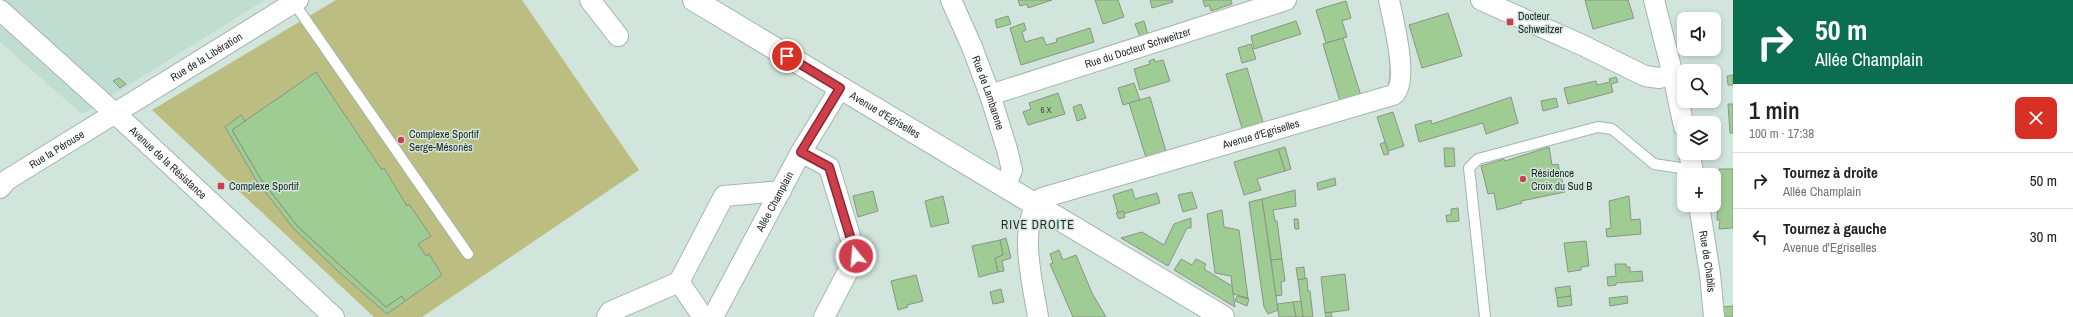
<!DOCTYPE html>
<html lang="fr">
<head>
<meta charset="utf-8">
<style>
	body { margin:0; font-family:"Archivo Narrow",sans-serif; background:#f2f2f2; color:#202124; height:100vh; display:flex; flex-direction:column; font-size:15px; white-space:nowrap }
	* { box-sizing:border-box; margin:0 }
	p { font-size:13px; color:#757577 }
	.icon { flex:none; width:22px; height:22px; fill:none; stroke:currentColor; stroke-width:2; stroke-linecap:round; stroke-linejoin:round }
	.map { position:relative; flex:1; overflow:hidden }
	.sheet { display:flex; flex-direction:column; background:#fff; width:340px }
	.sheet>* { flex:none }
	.hud { background:#0b6e4f; color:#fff; overflow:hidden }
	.tools { position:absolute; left:1677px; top:12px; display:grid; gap:8px }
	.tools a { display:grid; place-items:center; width:44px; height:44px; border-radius:8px; background:#fff; box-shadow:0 2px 6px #0003; font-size:20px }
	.pin { position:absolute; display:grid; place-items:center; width:34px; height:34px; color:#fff; margin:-17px; border:2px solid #fff; border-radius:50%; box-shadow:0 1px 4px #0007 }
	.me { position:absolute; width:44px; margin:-22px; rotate:343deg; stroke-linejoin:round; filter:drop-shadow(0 0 3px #0008) }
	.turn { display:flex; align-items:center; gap:14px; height:84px; padding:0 16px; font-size:18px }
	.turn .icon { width:52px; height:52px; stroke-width:2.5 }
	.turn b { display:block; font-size:28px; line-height:34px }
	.round { display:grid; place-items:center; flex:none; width:42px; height:42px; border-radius:8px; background:#f2f2f2 }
	.overview { display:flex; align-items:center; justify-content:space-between; height:68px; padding:0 16px }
	h1 { font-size:24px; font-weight:600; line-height:30px }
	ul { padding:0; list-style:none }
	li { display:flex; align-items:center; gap:12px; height:56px; padding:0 16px; border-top:1px solid #e0e0e0 }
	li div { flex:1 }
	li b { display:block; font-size:15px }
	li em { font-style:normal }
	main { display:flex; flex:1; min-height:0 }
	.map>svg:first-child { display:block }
</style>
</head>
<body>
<main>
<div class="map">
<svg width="1733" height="317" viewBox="0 0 1733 317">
	<rect width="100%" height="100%" fill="#d1e5dd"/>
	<polygon fill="#c0ddd1" points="0,0 265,0 82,114 0,42"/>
	<polygon fill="#bbbd81" points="336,0 522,0 639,170 422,317 374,317 152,110"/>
	<g fill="#9ecc93" stroke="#8a9587">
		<polygon points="1018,0 1052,0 1028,8 1027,4 1020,6"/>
		<polygon points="1095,0 1118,0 1124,17 1103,24"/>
		<polygon points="1150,0 1172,0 1173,2 1152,8"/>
		<polygon points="1203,0 1231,0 1232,4 1211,11 1209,5 1205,7"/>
		<polygon points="1585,0 1628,0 1634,18 1593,29"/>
		<polygon points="1346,1 1351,18 1342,21 1347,37 1326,43 1316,10"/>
		<polygon points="1448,13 1462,56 1422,68 1409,25"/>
		<polygon points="1008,16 1011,24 997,28 995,20"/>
		<polygon points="1144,21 1148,35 1140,37 1135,24"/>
		<polygon points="1296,21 1301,34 1254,49 1251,36"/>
		<polygon points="1024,23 1026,30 1022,32 1025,42 1043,37 1046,45 1057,42 1056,39 1090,28 1094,42 1021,65 1010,28"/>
		<polygon points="1343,38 1362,99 1341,105 1323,44"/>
		<polygon points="1251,44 1256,59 1242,63 1238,48"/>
		<polygon points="1154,59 1155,62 1163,60 1170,81 1140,90 1134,69 1150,64 1149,61"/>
		<polygon points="1247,68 1265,129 1244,135 1226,74"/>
		<polygon points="316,72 382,170 384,168 407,206 409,204 431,236 418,244 426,256 429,254 442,275 405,301 402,296 386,307 298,227 260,178 232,130"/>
		<polygon points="1733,75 1733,85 1728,85 1727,76"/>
		<polygon points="1616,77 1618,82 1611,84 1613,92 1568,104 1564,88 1596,81 1597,85 1610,82 1609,79"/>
		<polygon points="119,78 126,84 120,88 113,81"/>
		<polygon points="1134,83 1140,100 1123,105 1118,88"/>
		<polygon points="1058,93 1065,114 1028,125 1023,112 1031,109 1029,103"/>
		<polygon points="1150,97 1168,158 1148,164 1129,103"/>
		<polygon points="1511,97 1518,123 1486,134 1483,123 1419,142 1415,125 1431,120 1432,124"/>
		<polygon points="1556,98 1558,107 1543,111 1541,101"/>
		<polygon points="1081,104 1086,118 1077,121 1073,107"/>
		<polygon points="1728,104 1733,104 1733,133 1730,133"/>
		<polygon points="1393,112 1404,146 1388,151 1377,117"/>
		<polygon points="241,115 245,121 232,130 260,178 298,227 386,307 402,296 405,301 387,314 339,272 294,229 256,180 225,127"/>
		<polygon points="1385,142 1389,154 1384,155 1380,144"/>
		<polygon points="1285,147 1291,169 1285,171 1278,149"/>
		<polygon points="1549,147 1552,165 1558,164 1565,192 1521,201 1522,203 1497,210 1494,193 1488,194 1481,166 1504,159 1505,161"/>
		<polygon points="1444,148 1454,148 1455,166 1445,167"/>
		<polygon points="1278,149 1285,171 1257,179 1261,190 1244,195 1234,162"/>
		<polygon points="1719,169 1733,169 1733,228 1719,229 1720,220 1717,220"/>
		<polygon points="1335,178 1336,185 1318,190 1317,183"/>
		<polygon points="1132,189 1135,199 1157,193 1160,203 1123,214 1123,211 1118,213 1113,195"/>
		<polygon points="1295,190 1296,206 1273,210 1275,221 1277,221 1282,259 1271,260 1262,199"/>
		<polygon points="873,191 878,211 858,217 853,196"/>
		<polygon points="1192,192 1197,208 1183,212 1178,195"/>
		<polygon points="943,196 949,223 931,227 925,201"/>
		<polygon points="1629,196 1631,220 1640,219 1641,234 1607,237 1606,229 1611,228 1609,201"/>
		<polygon points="1262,199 1278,310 1268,314 1264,307 1249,202"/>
		<polygon points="1458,208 1459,221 1447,222 1446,215 1451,215 1451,209"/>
		<polygon points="1222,210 1224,227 1239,230 1248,298 1233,294 1231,276 1215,273 1207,214"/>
		<polygon points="1123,211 1125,217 1119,219 1116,213"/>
		<polygon points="1191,218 1191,228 1187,228 1168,266 1121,238 1142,232 1164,245 1174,224"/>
		<polygon points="1294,219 1298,219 1299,229 1295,229"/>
		<polygon points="1006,238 1011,258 1002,261 1004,271 998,272 995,258 1003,255 1000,240"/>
		<polygon points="1000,240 1003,255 995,258 998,272 979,277 972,246"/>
		<polygon points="1586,241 1589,266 1581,267 1581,270 1568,272 1564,243"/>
		<polygon points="1059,250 1063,260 1076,255 1092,293 1106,317 1073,317 1050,264 1053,263 1050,254"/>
		<polygon points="1181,259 1192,265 1196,259 1206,264 1204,269 1232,286 1235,307 1174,270"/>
		<polygon points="1282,259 1285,281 1281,282 1282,295 1276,296 1271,260"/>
		<polygon points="1615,264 1626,264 1626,267 1630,267 1630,272 1642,271 1643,281 1616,283 1616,285 1608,286 1607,277 1616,276"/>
		<polygon points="1304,267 1305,279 1298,280 1296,268"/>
		<polygon points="1345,274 1349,310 1325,313 1321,277"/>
		<polygon points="916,275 923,301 907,305 908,307 898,310 891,281"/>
		<polygon points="1307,278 1308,291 1310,291 1313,317 1303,317 1298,280"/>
		<polygon points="1570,286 1571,296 1557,298 1555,288"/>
		<polygon points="1001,289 1004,302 993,304 990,292"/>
		<polygon points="1237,296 1249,299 1247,306 1235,301"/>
		<polygon points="1571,296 1572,305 1558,307 1557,298"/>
		<polygon points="1627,296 1628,303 1610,306 1609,298"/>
		<polygon points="1301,301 1303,317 1296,317 1293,302"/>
		<polygon points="1293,302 1296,317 1279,317 1277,304"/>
		<polygon points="1733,306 1733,317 1724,317 1723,307"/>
		<polygon points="1331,312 1332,317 1326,317 1325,313"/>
	</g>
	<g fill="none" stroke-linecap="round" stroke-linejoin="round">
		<g stroke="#a2b6ae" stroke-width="12">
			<g id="lane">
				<polyline points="294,3 468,254"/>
				<polyline points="1485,317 1469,168 1478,159 1598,127 1612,129 1654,164 1693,170"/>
			</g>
		</g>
		<g stroke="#a2b6ae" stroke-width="22">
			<g id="street">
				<polyline points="590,0 618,36"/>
				<path id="s1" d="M951,0L972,47L990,95L1007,149L1012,170L1005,187"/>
				<polyline points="1481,0 1582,45 1645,76 1659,78 1673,75"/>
				<polyline points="1654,0 1673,75 1684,127"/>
				<path id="s2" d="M0,10L131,128L334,317"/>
				<path id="s3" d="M990,95L1286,0"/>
				<polyline points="801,152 829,167 856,256 824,317"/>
				<polyline points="1689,153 1694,175"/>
				<path id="s4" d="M0,188L7,180L298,0"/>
				<path id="s5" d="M1699,205L1710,274L1714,317"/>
				<polyline points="607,317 610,312 679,282"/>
				<polyline points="703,317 679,282 724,196 781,191"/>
				<path id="s6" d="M713,317L801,152L841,87"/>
				<path id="s7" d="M1038,317C1033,283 1016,225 1042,198L1393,95C1410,84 1393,19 1389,0"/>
			</g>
		</g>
		<g stroke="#a2b6ae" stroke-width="24">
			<g id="secondary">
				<path id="s8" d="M694,0L1223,317"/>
			</g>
		</g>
		<use href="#lane" stroke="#fff" stroke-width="10"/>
		<use href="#street" stroke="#fff" stroke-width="20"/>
		<use href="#secondary" stroke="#fff" stroke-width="22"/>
	</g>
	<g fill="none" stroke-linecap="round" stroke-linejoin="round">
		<g stroke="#872831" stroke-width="10">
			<polyline id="route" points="787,56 840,88 801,152 829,167 856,256"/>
		</g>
		<use href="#route" stroke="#cf3e4c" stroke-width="7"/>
	</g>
	<g fill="#cf3e4c" stroke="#d1e5dd" stroke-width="1.5">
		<rect x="1506" y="18" width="8" height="8" rx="2"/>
		<circle cx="401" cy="140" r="4"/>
		<circle cx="1523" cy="179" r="4"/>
		<rect x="217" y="182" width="8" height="8" rx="2"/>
	</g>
	<g text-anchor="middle" stroke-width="3" stroke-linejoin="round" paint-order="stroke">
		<g font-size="9" fill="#3f503f">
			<text x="1046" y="113">6 X</text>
		</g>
		<g font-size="11" fill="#1f2623" stroke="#d1e5dd" text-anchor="start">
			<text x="1518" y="20">Docteur<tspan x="1518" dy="13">Schweitzer</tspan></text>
			<text x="409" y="138">Complexe Sportif<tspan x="409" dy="13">Serge-Mésonès</tspan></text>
			<text x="1531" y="177">Résidence<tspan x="1531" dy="13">Croix du Sud B</tspan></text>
			<text x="229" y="190">Complexe Sportif</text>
		</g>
		<g font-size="11" fill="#1f2623" stroke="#d1e5dd">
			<text dy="4" stroke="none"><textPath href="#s3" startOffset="155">Rue du Docteur Schweitzer</textPath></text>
			<text dy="4" stroke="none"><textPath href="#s4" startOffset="245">Rue de la Libération</textPath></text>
			<text dy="4" stroke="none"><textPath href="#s1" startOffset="100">Rue de Lambarene</textPath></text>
			<text dy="4" stroke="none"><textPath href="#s8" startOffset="223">Avenue d'Egriselles</textPath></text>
			<text dy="4" stroke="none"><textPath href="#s7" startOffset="351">Avenue d'Egriselles</textPath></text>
			<text dy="4" stroke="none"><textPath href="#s4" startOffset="69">Rue la Pérouse</textPath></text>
			<text dy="4" stroke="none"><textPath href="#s2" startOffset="227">Avenue de la Résistance</textPath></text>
			<text dy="4" stroke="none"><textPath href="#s6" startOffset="131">Allée Champlain</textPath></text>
			<text dy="4" stroke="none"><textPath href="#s5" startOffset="57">Rue de Chablis</textPath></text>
		</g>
		<g font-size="12" letter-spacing="1" fill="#1f2623" stroke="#d1e5dd">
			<text x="1038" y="229">RIVE DROITE</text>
		</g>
	</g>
</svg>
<div class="tools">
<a><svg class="icon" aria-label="sound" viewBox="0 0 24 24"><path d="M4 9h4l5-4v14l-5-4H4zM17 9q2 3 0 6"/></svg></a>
<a><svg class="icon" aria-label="search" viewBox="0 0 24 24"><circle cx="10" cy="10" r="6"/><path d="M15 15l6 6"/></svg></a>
<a><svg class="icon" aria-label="layers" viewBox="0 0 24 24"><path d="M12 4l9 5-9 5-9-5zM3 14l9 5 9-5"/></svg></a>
<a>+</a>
</div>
<div class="pin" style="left:787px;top:56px;background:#d93025"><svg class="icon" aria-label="arrive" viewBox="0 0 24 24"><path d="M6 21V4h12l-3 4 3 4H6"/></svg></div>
<svg class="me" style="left:856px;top:256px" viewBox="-20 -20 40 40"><circle r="17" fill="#cf3e4c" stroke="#fff" stroke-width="3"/><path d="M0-11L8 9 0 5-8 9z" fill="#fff"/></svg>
</div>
<section class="sheet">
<div class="hud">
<div class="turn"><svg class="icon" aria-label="right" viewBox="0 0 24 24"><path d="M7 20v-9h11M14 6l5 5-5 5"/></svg><div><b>50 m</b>Allée Champlain</div></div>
</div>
<div class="overview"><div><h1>1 min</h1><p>100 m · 17:38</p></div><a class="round" style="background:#d93025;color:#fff"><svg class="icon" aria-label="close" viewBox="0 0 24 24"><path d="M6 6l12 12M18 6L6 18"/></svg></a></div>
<ul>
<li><svg class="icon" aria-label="right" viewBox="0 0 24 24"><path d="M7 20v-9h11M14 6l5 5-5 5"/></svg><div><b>Tournez à droite</b><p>Allée Champlain</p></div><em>50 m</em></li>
<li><svg class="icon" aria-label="left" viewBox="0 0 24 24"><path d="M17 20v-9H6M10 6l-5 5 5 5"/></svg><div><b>Tournez à gauche</b><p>Avenue d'Egriselles</p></div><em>30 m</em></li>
</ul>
</section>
</main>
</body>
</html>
